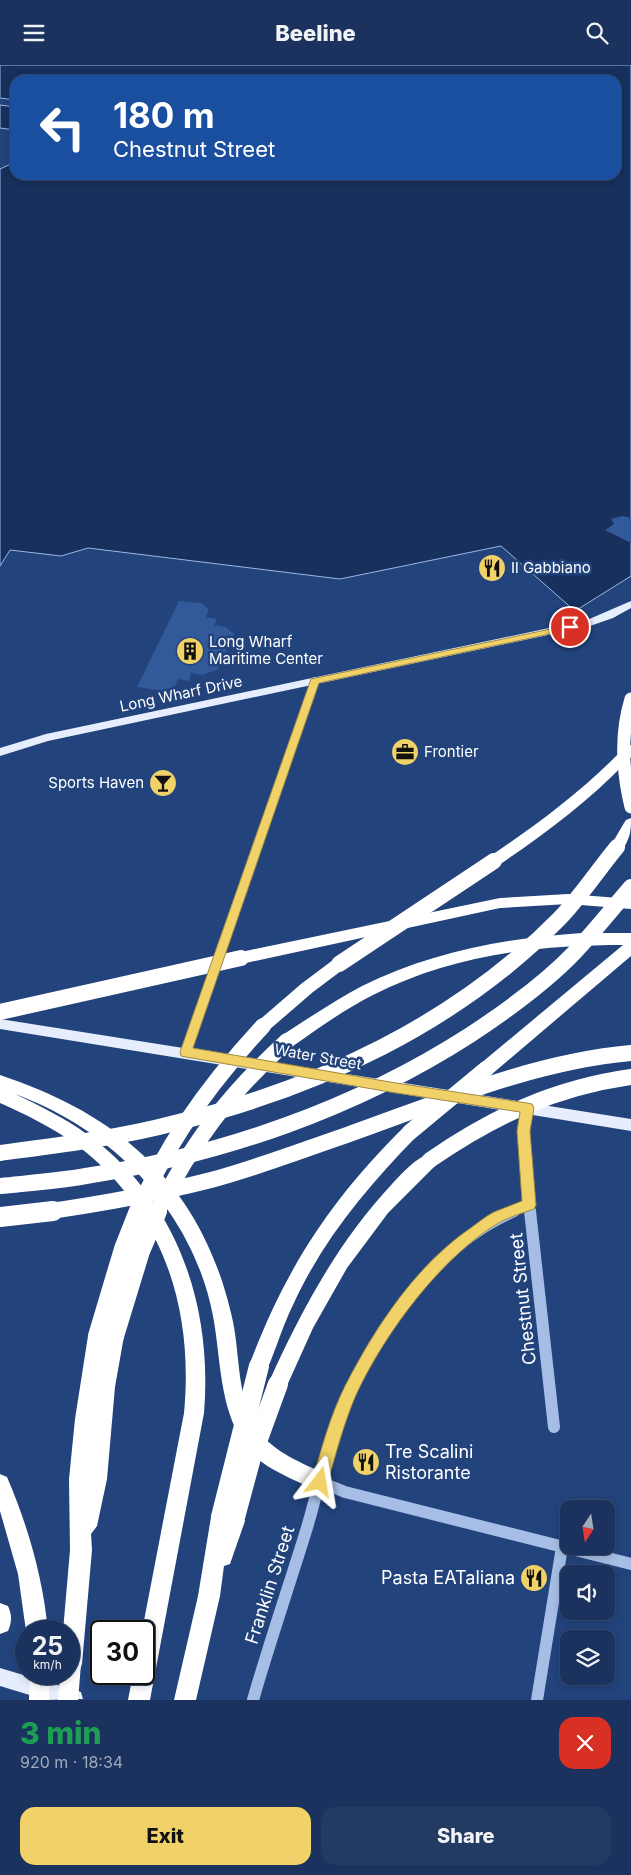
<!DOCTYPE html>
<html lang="en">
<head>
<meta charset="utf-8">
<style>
	body { margin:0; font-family:Inter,sans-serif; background:#233a63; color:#f1f3f6; height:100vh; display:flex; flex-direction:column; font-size:19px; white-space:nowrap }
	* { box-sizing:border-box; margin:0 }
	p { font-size:16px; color:#9faabc }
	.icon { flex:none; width:28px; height:28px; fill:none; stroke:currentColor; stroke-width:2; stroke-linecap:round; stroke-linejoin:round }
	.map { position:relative; height:1635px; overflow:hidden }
	.side { display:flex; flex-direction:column; background:#1a325d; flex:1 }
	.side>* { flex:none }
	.hud { position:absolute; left:10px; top:10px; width:611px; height:105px; border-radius:15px; box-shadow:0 2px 8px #0003,0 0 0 1px #384d72; background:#1a4fa0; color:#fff; overflow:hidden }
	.needle { width:32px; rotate:192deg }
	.controls { position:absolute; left:560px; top:1435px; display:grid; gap:10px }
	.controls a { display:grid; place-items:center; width:55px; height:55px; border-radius:10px; background:#1a325d; box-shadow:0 2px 8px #0003,0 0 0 1px #384d72; font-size:25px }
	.speed { position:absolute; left:15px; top:1555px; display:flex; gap:10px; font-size:25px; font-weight:700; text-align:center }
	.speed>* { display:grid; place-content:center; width:65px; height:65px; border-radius:50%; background:#1a325d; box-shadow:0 2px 8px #0003,0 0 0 1px #384d72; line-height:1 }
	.speed small { font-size:12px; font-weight:400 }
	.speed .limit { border:2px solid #111; border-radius:8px; background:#fff; color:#111 }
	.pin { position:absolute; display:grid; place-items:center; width:42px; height:42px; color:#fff; margin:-21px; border:2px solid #fff; border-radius:50%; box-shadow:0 1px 5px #0007 }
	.me { position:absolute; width:55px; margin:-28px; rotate:14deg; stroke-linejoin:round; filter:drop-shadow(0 0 4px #0008) }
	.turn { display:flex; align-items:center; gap:18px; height:105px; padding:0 20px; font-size:22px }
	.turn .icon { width:65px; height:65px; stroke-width:2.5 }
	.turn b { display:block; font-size:35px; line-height:42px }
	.round { display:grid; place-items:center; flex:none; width:52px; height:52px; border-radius:15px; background:#233a63 }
	.headline { display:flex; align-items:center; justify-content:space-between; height:85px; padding:0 20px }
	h1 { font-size:30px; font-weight:800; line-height:38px; color:#1e9e55 }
	.primary-button { display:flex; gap:10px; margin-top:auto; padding:10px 20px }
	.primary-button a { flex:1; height:58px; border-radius:15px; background:#f1d268; color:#111; font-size:20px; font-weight:800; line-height:58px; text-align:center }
	.primary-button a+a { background:#233a63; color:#f1f3f6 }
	header { display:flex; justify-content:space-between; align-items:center; height:65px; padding:0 20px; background:#1a325d; font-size:22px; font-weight:800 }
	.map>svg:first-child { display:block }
</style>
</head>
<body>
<header><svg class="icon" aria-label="menu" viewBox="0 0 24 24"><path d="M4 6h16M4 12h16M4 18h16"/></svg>Beeline<svg class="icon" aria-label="search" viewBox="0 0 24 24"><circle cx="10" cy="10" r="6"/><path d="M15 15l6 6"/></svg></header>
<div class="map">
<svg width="631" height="1635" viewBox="0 0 631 1635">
	<rect width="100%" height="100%" fill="#22437c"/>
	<g fill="#17305c" stroke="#9ab8e6">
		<polygon points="0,0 631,0 631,511 575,546 501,481 340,514 88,483 61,491 10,485 0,501 0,104 15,97 15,110 616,110 616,15 15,15 15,35 0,33"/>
		<polygon points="0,40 15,42 15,65 0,63"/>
	</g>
	<g fill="#325999">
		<polygon points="622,451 631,453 631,478 605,465 614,459 611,454"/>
		<polygon points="179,536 202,538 209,545 206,552 217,554 214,560 226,562 234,569 218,604 203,610 191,608 189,616 178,614 175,621 163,626 137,622"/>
	</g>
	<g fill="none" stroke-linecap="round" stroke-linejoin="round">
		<polyline stroke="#a6bee5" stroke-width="8" points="266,757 315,616"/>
		<g stroke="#a6bee5" stroke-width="9">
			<polyline points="186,987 266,756"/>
			<polyline points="527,1043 524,1066 530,1147"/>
			<polyline points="511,1147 529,1139"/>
		</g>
		<g stroke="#a6bee5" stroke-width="12">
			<polyline points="530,1146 554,1362"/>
			<polyline points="320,1417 345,1427 631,1499"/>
			<path d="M253,1635C269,1579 288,1524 305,1469C316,1435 322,1400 334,1366C364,1281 429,1183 514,1146"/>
			<polyline points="537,1635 562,1482"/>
		</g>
		<g fill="#e6eefd" fill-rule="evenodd">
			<polygon points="631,536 631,543 613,553 590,561 48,676 0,691 0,683 46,669 587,555"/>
			<polygon points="0,954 631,1054 631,1066 0,964"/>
			<polygon points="0,1603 74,1625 81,1627 83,1634 46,1635 0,1621"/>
		</g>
		<g fill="#fff" fill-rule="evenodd">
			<path d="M631,680V692C592,734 546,768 499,800L494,801L489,800L487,796L489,792C538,759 585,724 626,681Z"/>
			<path d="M631,753C631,768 630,772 622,786H612L610,782L624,758L626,755Z"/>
			<polygon points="568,829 631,834 631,844 568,839 500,843 241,899 235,897 233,893 235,889 241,887 500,833"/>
			<path d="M582,868H631V891L492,1009L486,1011L480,1009L478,1004L480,999L623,880C536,880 452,890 373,930C345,944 319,963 293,981L287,982L281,981L279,976L281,971C307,954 334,936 362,921C431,887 505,873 582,868Z"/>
			<polygon points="339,893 345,895 347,899 345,903 313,927 269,965 263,967 257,965 255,961 257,957 301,919 333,895"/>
			<path d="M0,1010C121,1050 201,1121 231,1248C241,1286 235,1331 258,1365C274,1388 303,1398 327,1410L330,1417L327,1424L320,1427L313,1424C289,1412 259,1402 244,1379C219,1341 221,1294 213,1251C193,1146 113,1065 15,1029C40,1041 65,1053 88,1070C177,1134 213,1241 204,1348L150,1635H128L133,1609H144V1566H142L184,1348C194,1243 163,1146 77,1080C53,1063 27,1050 0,1038Z"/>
			<path d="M410,1060L416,1062L419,1067L416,1072C367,1122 322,1176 293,1240C282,1262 276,1285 266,1307L259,1310L252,1307L249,1301C285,1204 331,1134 404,1062Z"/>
			<path d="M430,1088L436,1090L439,1095L436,1100L388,1148L347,1203L313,1263L285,1325L278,1328L271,1325L268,1319C301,1246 337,1178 392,1119C402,1108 416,1093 430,1088Z"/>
			<polygon points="98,1262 105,1265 106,1267 107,1265 114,1262 121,1265 124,1271 115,1322 107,1414 97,1461 91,1469 92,1485 82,1599 79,1607 71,1610 68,1609 69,1566 63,1566 70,1485 69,1414 75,1354 88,1271 91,1265"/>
			<path d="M0,1409L7,1412C28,1461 43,1513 48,1566H26L18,1509L0,1446Z"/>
			<polygon points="221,1442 228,1445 230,1447 234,1446 241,1449 245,1456 230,1499 224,1501 220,1531 196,1635 174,1635 198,1531 211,1452 214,1445"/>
			<path d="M0,1538L8,1541C12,1550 12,1557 8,1566L0,1569Z"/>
		</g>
		<path stroke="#fff" stroke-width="13" d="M631,634C620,670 622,705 631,742"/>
		<g stroke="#fff" stroke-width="16">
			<polyline points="339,899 494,796"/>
			<polyline points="0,947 241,893"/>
			<polyline points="410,1067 486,1004"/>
			<path d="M0,1088C59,1080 118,1073 175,1058C318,1023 456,959 560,853C581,831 598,805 617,782"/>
			<path d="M430,1095C494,1051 554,1023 631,1012"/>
			<path d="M0,1121C29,1118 58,1116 86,1111C222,1090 355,1044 470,970C505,947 545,918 574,888C594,867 612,844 631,822"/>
			<path d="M44,1147C100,1139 156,1129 211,1115C256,1103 300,1086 344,1071C438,1038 531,997 631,988"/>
			<path d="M138,1147C166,1077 212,1016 263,961"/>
			<path d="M157,1147C193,1076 228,1030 287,976"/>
		</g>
		<g stroke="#fff" stroke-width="20">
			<polyline points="0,1152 53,1146"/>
			<polyline points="98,1271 124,1184 139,1146"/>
			<polyline points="114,1271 140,1186 157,1146"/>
			<polyline points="221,1452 259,1301"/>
			<polyline points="234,1456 251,1393 278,1319"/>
			<polyline points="39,1635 40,1609"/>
			<polyline points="68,1635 71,1599"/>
		</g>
	</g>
	<path fill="#f1d268" stroke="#9d8844" d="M570,560L575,562L573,564L319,618L193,983L390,1017L527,1038L532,1039L534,1043L530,1066L536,1140L534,1144C523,1148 512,1151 502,1156C443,1189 384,1269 356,1330C344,1358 336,1388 328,1417L326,1423L320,1425L315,1423L312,1417C321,1385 330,1351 345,1321C376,1261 416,1200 472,1162C479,1157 486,1151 494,1147C503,1143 513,1140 522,1136L517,1066L520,1047L390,1027L186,992L181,991L180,987L311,614Z"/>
	<defs>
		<g id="restaurant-disc" transform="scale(1.4375)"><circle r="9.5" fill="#f1d268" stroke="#22437c"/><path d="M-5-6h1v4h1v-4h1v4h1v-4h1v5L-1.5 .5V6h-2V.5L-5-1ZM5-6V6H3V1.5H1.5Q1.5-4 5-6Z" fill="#111"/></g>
		<g id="building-disc" transform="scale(1.4375)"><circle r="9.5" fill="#f1d268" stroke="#22437c"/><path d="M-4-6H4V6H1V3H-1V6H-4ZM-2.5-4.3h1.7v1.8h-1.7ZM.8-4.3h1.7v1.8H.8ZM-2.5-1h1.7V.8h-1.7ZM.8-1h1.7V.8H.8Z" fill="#111"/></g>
		<g id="office-disc" transform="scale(1.4375)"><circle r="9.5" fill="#f1d268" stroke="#22437c"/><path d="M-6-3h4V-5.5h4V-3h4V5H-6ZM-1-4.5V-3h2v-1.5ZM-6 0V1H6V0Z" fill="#111"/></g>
		<g id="bar-disc" transform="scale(1.4375)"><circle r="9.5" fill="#f1d268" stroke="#22437c"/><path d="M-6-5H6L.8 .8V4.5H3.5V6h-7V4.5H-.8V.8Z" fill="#111"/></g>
	</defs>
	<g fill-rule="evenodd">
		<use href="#restaurant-disc" x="492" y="503"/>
		<use href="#building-disc" x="190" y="586"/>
		<use href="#office-disc" x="405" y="687"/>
		<use href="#bar-disc" x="163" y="718"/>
		<use href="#restaurant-disc" x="366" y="1397"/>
		<use href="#restaurant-disc" x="534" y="1513"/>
	</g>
	<g text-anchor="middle" stroke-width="5" stroke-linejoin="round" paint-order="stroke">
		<g font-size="15" fill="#fff" stroke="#22437c" text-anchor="start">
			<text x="511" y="508">Il Gabbiano</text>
			<text x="209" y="582">Long Wharf<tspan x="209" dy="17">Maritime Center</tspan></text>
			<text x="424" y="692">Frontier</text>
			<text x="144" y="723" text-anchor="end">Sports Haven</text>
		</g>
		<g font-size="15" fill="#fff" stroke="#22437c">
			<text transform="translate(181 629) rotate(-12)" y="5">Long Wharf Drive</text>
			<text transform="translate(318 992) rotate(10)" y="5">Water Street</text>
		</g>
		<g font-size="18" fill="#fff" stroke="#22437c">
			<text transform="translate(523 1234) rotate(-96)" y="6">Chestnut Street</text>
			<text transform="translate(270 1520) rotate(-72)" y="6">Franklin Street</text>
		</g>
		<g font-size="18" fill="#fff" stroke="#22437c" text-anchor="start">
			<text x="385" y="1393">Tre Scalini<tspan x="385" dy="21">Ristorante</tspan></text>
			<text x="515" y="1519" text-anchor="end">Pasta EATaliana</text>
		</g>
	</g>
</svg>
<div class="controls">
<a><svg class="needle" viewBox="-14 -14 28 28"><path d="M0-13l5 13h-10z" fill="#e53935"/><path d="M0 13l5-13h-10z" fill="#9faabc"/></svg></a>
<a><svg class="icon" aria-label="sound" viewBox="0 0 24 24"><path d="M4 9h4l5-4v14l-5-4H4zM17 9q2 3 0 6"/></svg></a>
<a><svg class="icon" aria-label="layers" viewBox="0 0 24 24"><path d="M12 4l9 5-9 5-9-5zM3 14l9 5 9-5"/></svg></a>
</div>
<div class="speed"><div>25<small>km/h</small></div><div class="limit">30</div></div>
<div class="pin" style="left:570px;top:562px;background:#d93025"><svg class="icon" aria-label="arrive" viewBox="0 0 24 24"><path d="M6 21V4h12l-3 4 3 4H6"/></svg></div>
<svg class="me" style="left:320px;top:1417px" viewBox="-20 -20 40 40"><path d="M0-17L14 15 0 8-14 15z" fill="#f1d268" stroke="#fff" stroke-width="4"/></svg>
<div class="hud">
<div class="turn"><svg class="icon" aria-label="left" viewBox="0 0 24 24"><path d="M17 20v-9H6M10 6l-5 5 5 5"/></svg><div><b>180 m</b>Chestnut Street</div></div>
</div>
</div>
<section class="side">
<div class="headline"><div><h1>3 min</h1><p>920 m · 18:34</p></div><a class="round" style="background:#d93025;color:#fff"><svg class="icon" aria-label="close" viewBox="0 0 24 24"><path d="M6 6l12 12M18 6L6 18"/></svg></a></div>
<div class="primary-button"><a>Exit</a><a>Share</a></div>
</section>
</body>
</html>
